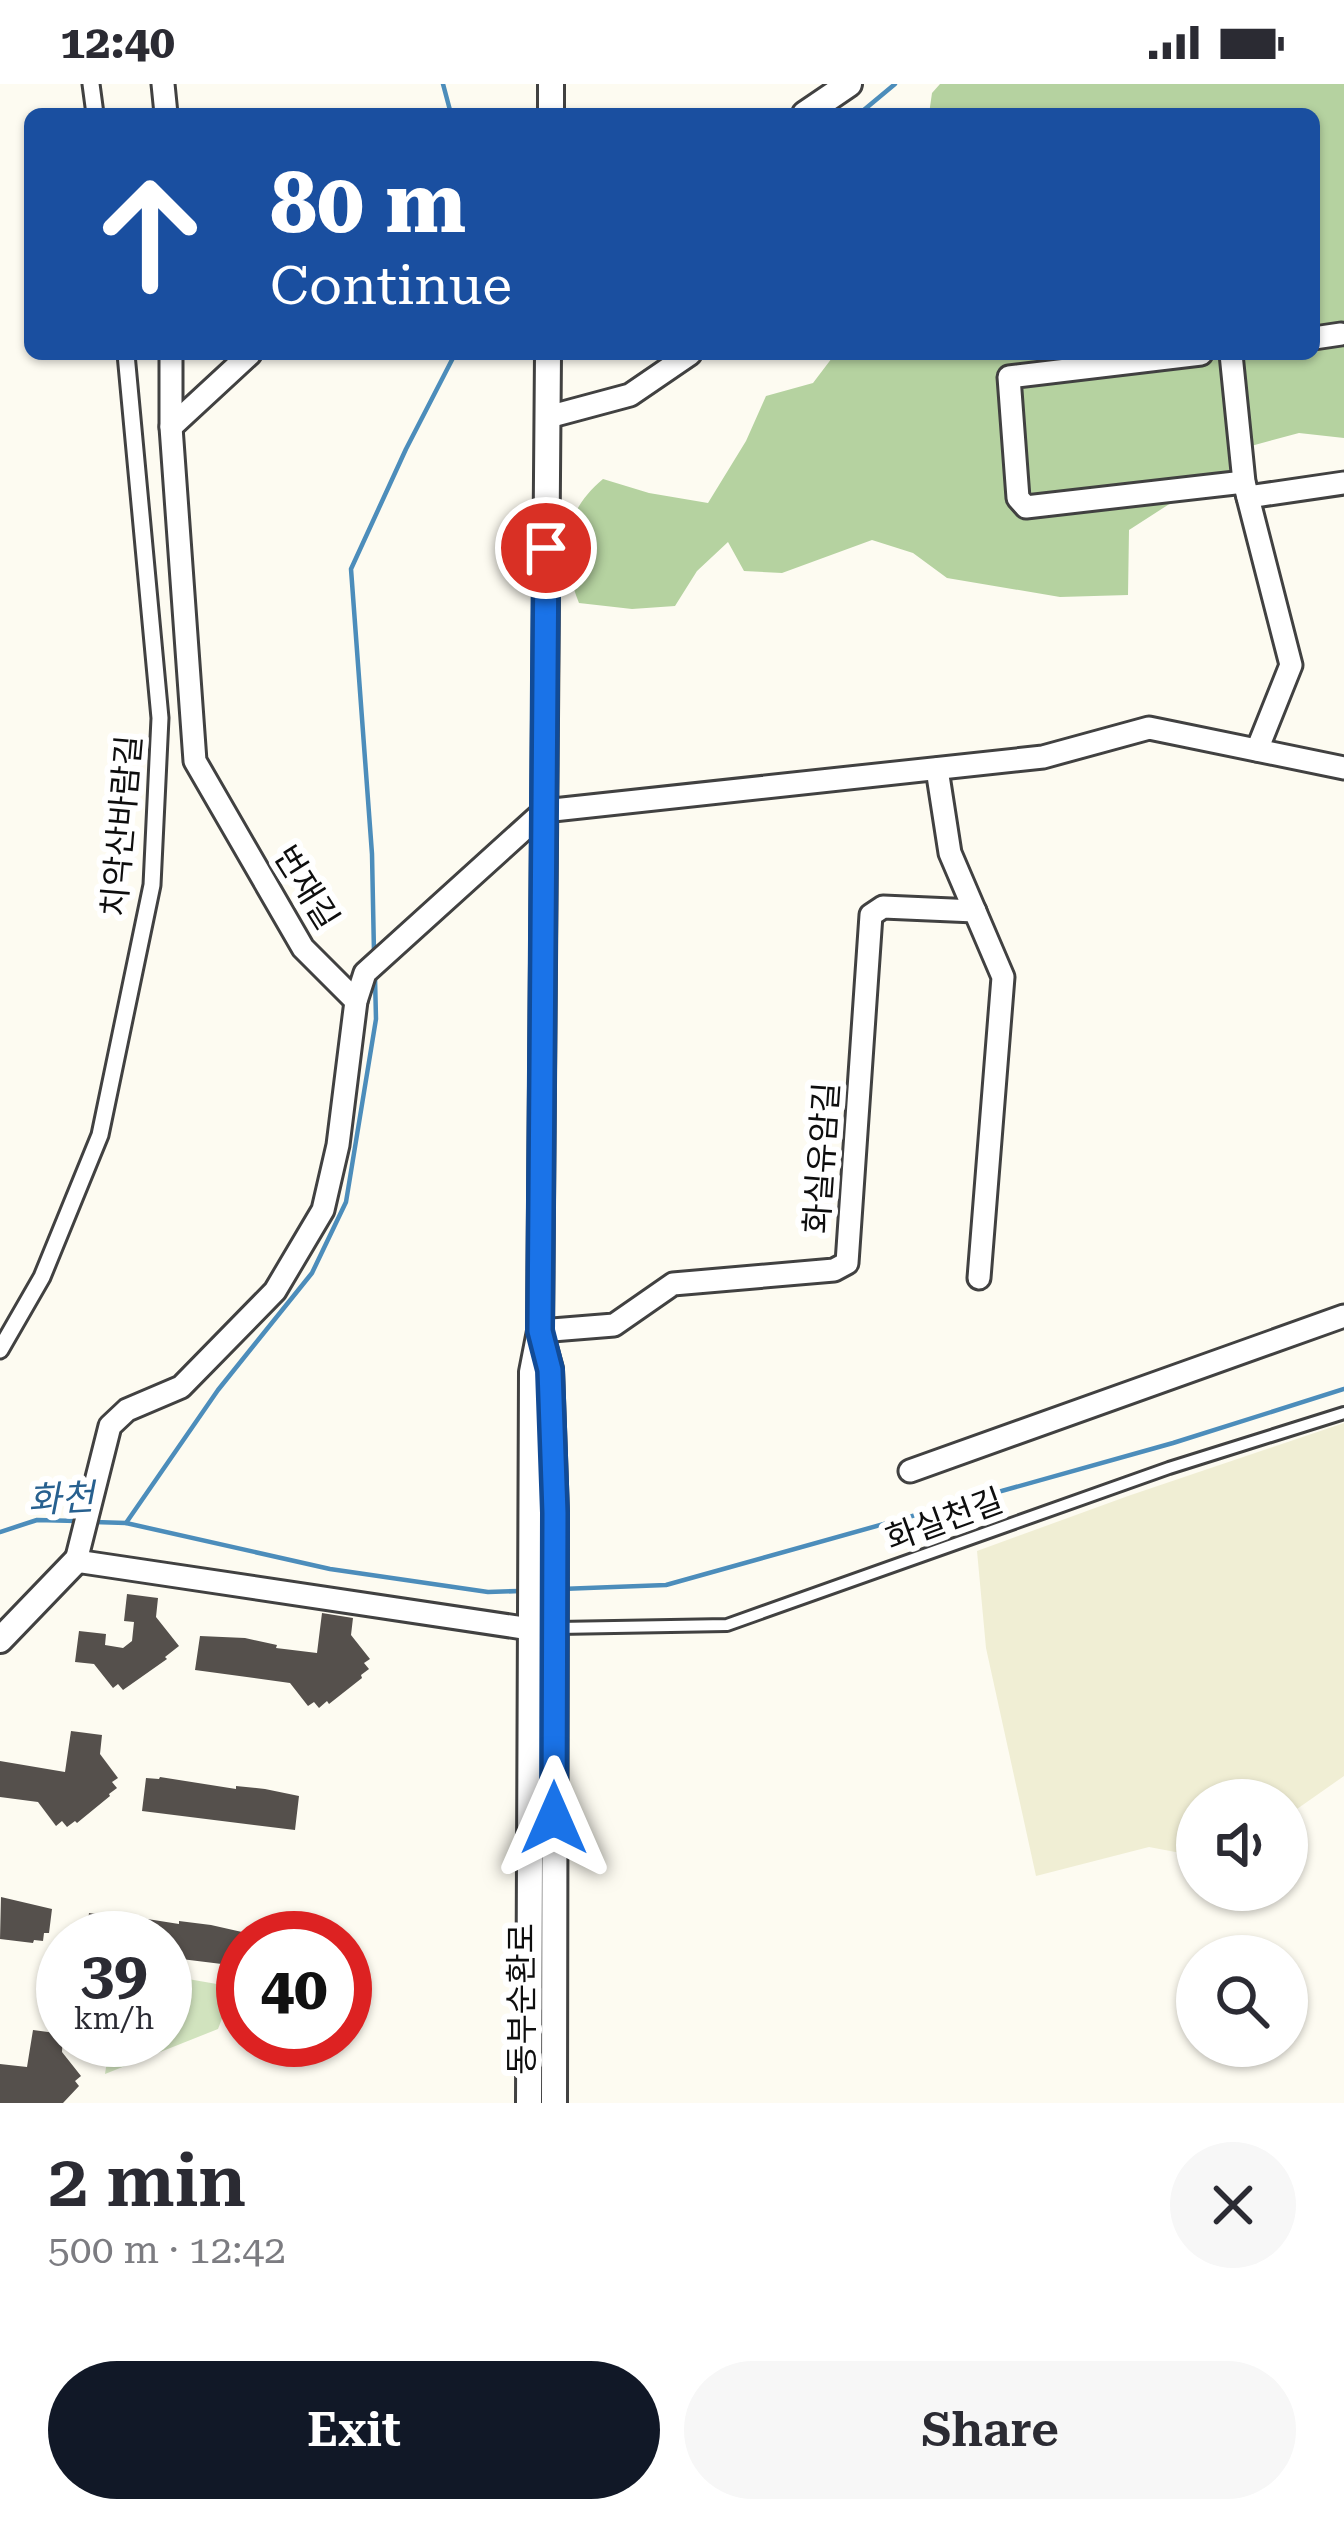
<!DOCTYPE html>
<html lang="en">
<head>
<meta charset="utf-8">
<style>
	body { margin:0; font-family:"Roboto Serif","Noto Sans KR",serif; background:#f7f7f7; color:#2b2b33; height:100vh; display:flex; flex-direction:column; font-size:45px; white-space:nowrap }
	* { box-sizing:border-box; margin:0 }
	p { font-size:39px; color:#7c7c81 }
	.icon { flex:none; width:66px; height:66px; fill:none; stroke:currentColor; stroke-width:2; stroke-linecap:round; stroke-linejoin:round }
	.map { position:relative; height:2019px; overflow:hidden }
	.panel { display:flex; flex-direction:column; background:#fff; flex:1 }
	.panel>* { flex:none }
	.banner { position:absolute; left:24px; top:24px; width:1296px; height:252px; border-radius:18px; box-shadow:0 3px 9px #0004; background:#1a4fa0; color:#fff; overflow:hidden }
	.controls { position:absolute; left:1176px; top:1695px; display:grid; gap:24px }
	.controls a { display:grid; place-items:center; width:132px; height:132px; border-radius:50%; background:#fff; box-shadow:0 3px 9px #0004; font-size:60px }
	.speed { position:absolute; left:36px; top:1827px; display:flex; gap:24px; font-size:60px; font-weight:700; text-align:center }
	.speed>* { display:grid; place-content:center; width:156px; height:156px; border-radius:50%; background:#fff; box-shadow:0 3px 9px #0004; line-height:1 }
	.speed small { font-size:30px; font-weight:400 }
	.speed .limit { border:18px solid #d22; background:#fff; color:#111 }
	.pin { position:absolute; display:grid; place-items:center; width:102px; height:102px; color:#fff; margin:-51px; border:6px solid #fff; border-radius:50%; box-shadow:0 3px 12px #0007 }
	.me { position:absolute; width:132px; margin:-66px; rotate:0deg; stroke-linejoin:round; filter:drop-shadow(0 0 9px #0008) }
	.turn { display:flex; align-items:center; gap:42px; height:252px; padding:0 48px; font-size:54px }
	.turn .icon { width:156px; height:156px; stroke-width:2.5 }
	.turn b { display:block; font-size:84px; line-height:102px }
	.round { display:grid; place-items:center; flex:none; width:126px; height:126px; border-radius:63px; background:#f7f7f7 }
	.summary { display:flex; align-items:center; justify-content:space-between; height:204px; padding:0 48px }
	h1 { font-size:72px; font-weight:600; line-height:90px }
	.action { display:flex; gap:24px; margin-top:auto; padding:24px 48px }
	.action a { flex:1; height:138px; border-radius:72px; background:#111827; color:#fff; font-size:48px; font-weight:600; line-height:138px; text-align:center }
	.action a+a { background:#f7f7f7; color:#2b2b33 }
	.status { display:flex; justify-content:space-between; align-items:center; height:84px; padding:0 60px; background:#fff; direction:ltr }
	.status svg { height:33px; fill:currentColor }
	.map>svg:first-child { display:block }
</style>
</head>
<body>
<div class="status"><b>12:40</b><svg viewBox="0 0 49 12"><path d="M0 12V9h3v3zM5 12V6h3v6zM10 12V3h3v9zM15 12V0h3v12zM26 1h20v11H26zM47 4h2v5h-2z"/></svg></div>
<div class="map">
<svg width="1344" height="2019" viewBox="0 0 1344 2019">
	<rect width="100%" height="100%" fill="#fdfbf1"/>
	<polygon fill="#f0eed4" points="1344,1339 1344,1692 1287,1732 1287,1716 1197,1716 1197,1766 1186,1770 1149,1763 1036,1792 986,1564 977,1467 1128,1412"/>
	<polygon fill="#d1e3be" points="165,1891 234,1903 218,1945 105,1990 110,1956 165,1956"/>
	<path fill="#b5d2a0" d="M940,0H1344V354L1299,349L1251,362L1202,416L1174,417L1129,446L1128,511L1060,513L947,494L913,469L872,456L782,489L744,487L728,458L697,487L675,522L632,525L579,519C560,471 561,430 603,395L649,409L708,419L746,357L766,312L813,299L835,270H1314V30H929L932,9Z"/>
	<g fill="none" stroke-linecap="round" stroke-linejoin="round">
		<g stroke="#4c8dbb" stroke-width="4.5">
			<polyline points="443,0 451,30"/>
			<polyline points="859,30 895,0"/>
			<polyline points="374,869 372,770 351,485 406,365 455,270"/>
			<polyline points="94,1438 126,1439 330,1485 488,1508 520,1507"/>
			<polyline points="126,1439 218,1306 312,1189 346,1118 376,935 375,893"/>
			<polyline points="0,1448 37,1436 77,1437"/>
			<polyline points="561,1505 666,1501 1173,1359 1344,1305"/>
		</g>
	</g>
	<g fill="#55504c">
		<polygon points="127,1510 158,1514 156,1533 179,1562 165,1573 167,1575 123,1606 118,1600 113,1604 94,1580 75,1578 79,1547 106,1550 105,1561 123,1564 132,1557 134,1538 124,1537"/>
		<polygon points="322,1529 353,1534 351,1551 370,1575 364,1579 369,1585 361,1591 362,1594 329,1620 327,1617 319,1624 314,1618 308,1622 290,1599 195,1586 200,1552 245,1554 277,1561 276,1564 317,1569"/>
		<polygon points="71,1647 102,1651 100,1670 118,1694 112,1698 117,1704 109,1710 110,1712 77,1739 75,1737 67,1743 62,1737 56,1742 38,1718 0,1713 0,1677 65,1688"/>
		<polygon points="160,1693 236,1705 236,1702 265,1705 299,1712 295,1746 142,1727 146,1694 159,1695"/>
		<polygon points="1,1813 52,1825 49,1849 44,1849 43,1857 34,1856 33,1859 0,1855"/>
		<polygon points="103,1828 179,1840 179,1837 211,1841 242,1848 238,1882 165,1873 165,1854 86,1854 89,1829 102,1831"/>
		<polygon points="33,1946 63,1950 62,1968 81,1992 75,1997 79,2002 63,2019 0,2019 0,1980 27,1983"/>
	</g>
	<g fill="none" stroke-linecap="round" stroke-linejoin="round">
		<g stroke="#414141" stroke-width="16">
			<polyline id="service" points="558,1544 727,1541 1169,1384 1344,1329"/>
		</g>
		<g stroke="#414141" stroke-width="21">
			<g id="pedestrian">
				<polyline points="91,0 95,30"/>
				<polyline points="0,1266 42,1193 100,1051 152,801 160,634 126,270"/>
			</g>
		</g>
		<g stroke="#414141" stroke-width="27">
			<g id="minor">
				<polyline points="163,0 166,30"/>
				<polyline points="1314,254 1341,250"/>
				<polyline points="171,270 171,343 195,677 303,864 356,917"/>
				<polyline points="1201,270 1009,293 1018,414 1026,423 1244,398"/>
				<polyline points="1231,270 1244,398 1291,581 1257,666"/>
				<polyline points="548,333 630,311 690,270"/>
				<polyline points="171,343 250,270"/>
				<polyline points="1248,413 1344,399"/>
				<polyline points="937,685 950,769 1003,893 979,1194"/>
				<polyline points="540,1247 614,1241 673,1200 834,1186 847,1179 871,831 883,823 975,827"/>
				<polyline points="910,1387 1344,1232"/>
				<polyline points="530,1545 76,1477 110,1342 127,1326 181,1303 275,1207 323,1126 338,1061 356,917 365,889 544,727 1043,673 1149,644 1344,684"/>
			</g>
		</g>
		<g stroke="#414141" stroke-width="30">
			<g id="tertiary">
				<polyline points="551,30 551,0"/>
				<polyline points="805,30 849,0"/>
				<polyline points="542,1256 550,1285 555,1429 554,2019"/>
				<polyline points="0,1556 76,1477"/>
				<polyline points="529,2019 532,1288 540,1247 548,270"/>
			</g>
		</g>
		<use href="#service" stroke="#fff" stroke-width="10"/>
		<use href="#pedestrian" stroke="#fff" stroke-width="15"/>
		<use href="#minor" stroke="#fff" stroke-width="21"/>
		<use href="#tertiary" stroke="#fff" stroke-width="24"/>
	</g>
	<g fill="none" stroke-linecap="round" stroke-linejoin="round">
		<g stroke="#114b97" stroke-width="30">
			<polyline id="route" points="546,464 540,1247 550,1286 555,1429 554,1734"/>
		</g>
		<use href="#route" stroke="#1a73e8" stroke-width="21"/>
	</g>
	<g text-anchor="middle" stroke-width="12" stroke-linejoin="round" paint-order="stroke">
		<g font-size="33" fill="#0e0e0e" stroke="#fff">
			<text transform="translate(121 742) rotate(-85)" y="12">치악산바람길</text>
			<text transform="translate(307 803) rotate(58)" y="12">번재길</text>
			<text transform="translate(821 1074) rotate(-86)" y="12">화실유암길</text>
			<text transform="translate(944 1435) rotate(-20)" y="12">화실천길</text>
			<text transform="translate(521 1915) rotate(-90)" y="12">동부순환로</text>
		</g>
		<g font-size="36" font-style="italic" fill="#27608f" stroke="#fff">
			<text transform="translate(61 1414) rotate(-3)" y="13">화천</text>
		</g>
	</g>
</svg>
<div class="controls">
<a><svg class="icon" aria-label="sound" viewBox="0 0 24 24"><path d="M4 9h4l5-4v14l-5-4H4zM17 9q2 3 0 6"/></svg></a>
<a><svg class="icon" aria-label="search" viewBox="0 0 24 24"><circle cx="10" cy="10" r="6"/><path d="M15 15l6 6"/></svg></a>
</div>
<div class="speed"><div>39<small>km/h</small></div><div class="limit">40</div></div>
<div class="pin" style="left:546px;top:464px;background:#d93025"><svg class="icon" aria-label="arrive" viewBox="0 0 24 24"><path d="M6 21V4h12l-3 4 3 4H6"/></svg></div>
<svg class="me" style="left:554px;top:1734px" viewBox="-20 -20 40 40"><path d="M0-17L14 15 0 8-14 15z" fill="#1a73e8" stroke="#fff" stroke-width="4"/></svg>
<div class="banner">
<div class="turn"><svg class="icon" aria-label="ahead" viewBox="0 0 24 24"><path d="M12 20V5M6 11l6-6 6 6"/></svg><div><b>80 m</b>Continue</div></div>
</div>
</div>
<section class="panel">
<div class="summary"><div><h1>2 min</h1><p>500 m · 12:42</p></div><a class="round"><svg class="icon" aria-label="close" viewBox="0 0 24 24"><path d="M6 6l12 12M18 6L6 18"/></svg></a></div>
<div class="action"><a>Exit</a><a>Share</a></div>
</section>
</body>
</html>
